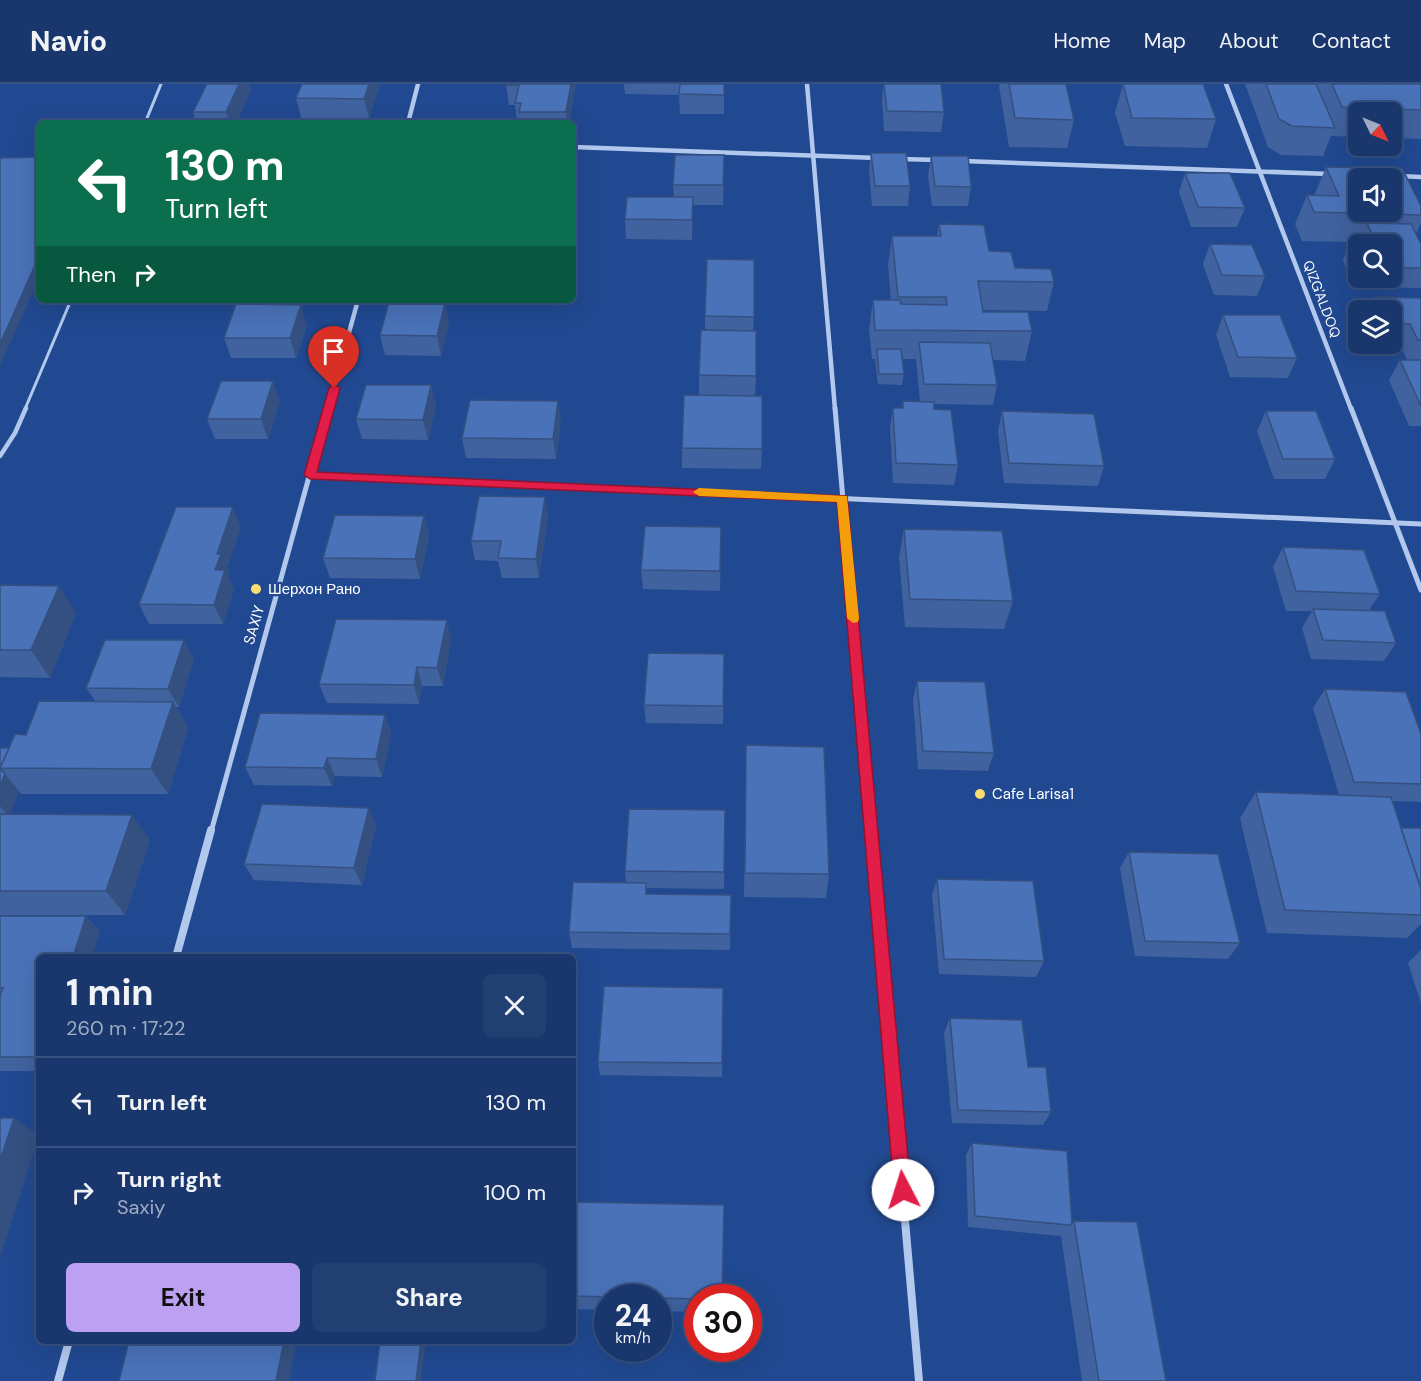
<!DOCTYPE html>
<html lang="en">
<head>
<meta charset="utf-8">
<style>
	body { margin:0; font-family:"DM Sans",sans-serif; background:#223f72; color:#f1f3f6; height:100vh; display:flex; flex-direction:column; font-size:22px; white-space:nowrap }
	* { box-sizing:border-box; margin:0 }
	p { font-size:20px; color:#9facc2 }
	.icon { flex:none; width:33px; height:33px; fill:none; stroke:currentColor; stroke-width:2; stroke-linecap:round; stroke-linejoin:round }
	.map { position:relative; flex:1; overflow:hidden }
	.panel { position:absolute; left:36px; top:870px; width:540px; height:390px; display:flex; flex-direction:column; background:#19376d; border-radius:9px; box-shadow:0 6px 24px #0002,0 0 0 2px #375180 }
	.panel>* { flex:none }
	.guide { position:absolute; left:36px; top:36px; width:540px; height:183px; border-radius:9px; box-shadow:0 6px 24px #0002,0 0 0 2px #375180; background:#0b6e4f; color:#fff; overflow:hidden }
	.needle { width:39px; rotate:133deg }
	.controls { position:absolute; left:1348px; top:18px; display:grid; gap:12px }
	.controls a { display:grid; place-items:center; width:54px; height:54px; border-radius:9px; background:#19376d; box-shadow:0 6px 24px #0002,0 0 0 2px #375180; font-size:30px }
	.speed { position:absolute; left:594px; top:1200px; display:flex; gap:12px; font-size:30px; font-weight:700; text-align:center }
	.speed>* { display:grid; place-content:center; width:78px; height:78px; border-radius:50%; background:#19376d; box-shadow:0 6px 24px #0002,0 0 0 2px #375180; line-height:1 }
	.speed small { font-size:15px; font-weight:400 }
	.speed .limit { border:9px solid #d22; background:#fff; color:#111 }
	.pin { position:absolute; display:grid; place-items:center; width:51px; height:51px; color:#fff; margin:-62px -26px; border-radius:50% 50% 50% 0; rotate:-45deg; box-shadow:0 0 6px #0007 }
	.pin .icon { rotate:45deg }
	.me { position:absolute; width:66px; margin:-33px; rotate:355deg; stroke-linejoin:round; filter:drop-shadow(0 0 4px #0008) }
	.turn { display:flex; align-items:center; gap:21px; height:126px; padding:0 30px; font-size:27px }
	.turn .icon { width:78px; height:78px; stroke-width:2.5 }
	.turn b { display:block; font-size:42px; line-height:51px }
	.then { display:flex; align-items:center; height:57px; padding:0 30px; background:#0003; gap:12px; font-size:22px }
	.round { display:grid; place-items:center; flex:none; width:63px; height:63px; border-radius:9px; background:#223f72 }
	.summary { display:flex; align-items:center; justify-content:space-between; height:102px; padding:0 30px }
	h1 { font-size:36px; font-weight:700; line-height:45px }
	.action { display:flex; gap:12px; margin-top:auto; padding:12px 30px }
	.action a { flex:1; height:69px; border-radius:9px; background:#bca0f2; color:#111; font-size:24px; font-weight:700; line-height:69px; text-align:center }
	.action a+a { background:#223f72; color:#f1f3f6 }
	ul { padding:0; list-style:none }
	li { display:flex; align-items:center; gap:18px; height:90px; padding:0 30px; border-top:2px solid #375180 }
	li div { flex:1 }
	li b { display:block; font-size:22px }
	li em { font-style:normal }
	header { display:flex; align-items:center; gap:36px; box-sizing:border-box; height:84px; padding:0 30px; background:#19376d; border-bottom:2px solid #375180 }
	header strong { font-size:28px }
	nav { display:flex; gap:33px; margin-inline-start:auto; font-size:21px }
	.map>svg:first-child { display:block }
</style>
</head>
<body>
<header>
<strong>Navio</strong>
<nav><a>Home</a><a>Map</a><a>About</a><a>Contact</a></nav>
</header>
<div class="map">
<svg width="1421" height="1297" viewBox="0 0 1421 1297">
	<rect width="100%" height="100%" fill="#214991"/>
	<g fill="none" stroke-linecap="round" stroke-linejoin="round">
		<g stroke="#b2c8ed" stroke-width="3">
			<polyline points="145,39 161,0"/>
			<polyline points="25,325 71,216"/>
		</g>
		<polyline stroke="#b2c8ed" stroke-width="4.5" points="0,372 15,349 26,324"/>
		<g stroke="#b2c8ed" stroke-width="4.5">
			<polyline points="807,0 835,325"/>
			<polyline points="1226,0 1351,325"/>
			<polyline points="408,39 418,0"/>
			<polyline points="573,63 878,74"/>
			<polyline points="900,75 938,76"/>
			<polyline points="963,77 1330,90"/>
			<polyline points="1398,92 1421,93"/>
			<polyline points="328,325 358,216"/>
		</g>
		<g stroke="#b2c8ed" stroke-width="5">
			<polyline points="835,324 872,748"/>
			<polyline points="1351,324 1421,506"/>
			<polyline points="310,391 1421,440"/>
			<polyline points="211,748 328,324"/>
		</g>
		<g stroke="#b2c8ed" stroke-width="8">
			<polyline points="871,746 919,1297"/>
			<polyline points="176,873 211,746"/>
			<polyline points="58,1297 69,1257"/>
		</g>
	</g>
	<g fill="#40629e" fill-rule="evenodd">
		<polygon points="302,0 380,0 369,34 301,34 296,14"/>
		<polygon points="576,0 569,39 517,39 515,21 509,21 506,1"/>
		<polygon points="624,0 724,0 724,30 680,30 679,11 625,10"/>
		<polygon points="884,0 941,0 944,28 941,48 884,47 882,15"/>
		<polygon points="1000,0 1066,0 1074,36 1067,64 1009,63 999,2"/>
		<polygon points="1123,0 1203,0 1216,35 1207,64 1125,62 1115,29"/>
		<polygon points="1245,0 1421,0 1421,55 1392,54 1392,28 1359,28 1359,53 1331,52 1323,72 1281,71 1268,63"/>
		<polygon points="251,5 236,39 196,39 193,28"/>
		<polygon points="871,69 910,102 908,122 872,122 869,88"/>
		<polygon points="724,71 723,121 693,121 692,156 626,155 625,135 674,113 673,101"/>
		<polygon points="931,72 971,103 968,122 932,122 928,92"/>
		<path d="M1326,83L1421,122V139L1416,150L1421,160V204L1354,203L1343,176L1351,158L1302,157L1295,140L1307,111L1314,112ZM1359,160H1392V194H1359Z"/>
		<polygon points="1185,89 1245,124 1237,143 1191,143 1179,108"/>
		<polygon points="939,140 989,167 1015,184 1054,198 1047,227 982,226 983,228 1032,247 1025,277 993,276 997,301 993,321 934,320 934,325 958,381 954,401 893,399 890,344 893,324 902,324 903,317 920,318 916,275 902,275 904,290 902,301 878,300 875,275 872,275 869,245 873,216 891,216 888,181 892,152 937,152"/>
		<polygon points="1210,160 1265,192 1257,212 1214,211 1203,180"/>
		<polygon points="1374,213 1421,214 1421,342 1409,342 1389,296 1400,276 1407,276 1400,260 1375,260 1392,260 1392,226 1367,226"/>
		<polygon points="1223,231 1297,274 1288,294 1230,293 1216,251"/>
		<polygon points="705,232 754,233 753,247 756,292 755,312 699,311 699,291 705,246"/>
		<polygon points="449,239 441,272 385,271 380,251"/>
		<polygon points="307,241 296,274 231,274 224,254"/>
		<polygon points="280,317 268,355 215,355 207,335"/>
		<polygon points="436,321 428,356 362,355 356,335"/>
		<polygon points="1002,327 1104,382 1098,402 1004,399 998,347"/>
		<polygon points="1266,327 1335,375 1325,395 1274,395 1257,347"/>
		<polygon points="561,337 556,375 466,374 462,354"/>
		<polygon points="682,364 762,365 761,385 682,384"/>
		<polygon points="424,432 429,451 420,495 330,494 323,474"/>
		<polygon points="548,432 539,494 502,494 498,477 475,476 471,457"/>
		<polygon points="241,443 227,484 230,489 228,493 234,505 223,540 149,540 139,520"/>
		<polygon points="721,443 720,507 643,505 641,486"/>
		<polygon points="904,445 1013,517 1004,545 905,543 899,473"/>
		<polygon points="1283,463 1380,510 1369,526 1396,559 1384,577 1311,575 1302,544 1312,527 1286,527 1273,483"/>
		<polygon points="0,501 76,529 50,594 0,593"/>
		<polygon points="451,555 443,602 422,602 419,620 327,619 319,600"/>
		<polygon points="724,570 723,640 646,639 644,621"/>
		<polygon points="194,575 179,623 176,623 188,644 168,710 21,710 19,707 10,730 150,756 125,831 0,831 0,664 9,664 26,651 95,617 86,604"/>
		<polygon points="917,597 994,669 988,687 918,685 913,615"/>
		<polygon points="1325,605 1421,650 1421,718 1393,717 1401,744 1421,744 1421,840 1407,854 1267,849 1240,734 1256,708 1339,711 1313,624"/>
		<polygon points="385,631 391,650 382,693 335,692 332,702 254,701 245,683"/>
		<polygon points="746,661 829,790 826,814 744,813"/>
		<polygon points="725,726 724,805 646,804 647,810 731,811 730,866 572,864 569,848 626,799 625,787"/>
		<polygon points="376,741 362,801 254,796 244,780"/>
		<polygon points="1129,768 1240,859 1228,875 1135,872 1120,784"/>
		<polygon points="937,795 1044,877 1036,893 939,890 932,811"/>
		<polygon points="0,832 86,832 100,848 39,873 39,987 0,987"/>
		<polygon points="1421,866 1421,920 1408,879"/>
		<polygon points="723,904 722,993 600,991 598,978"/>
		<polygon points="950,934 1028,983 1051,1028 1043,1041 952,1039 944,949"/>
		<polygon points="972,1059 1072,1139 1074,1137 1166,1297 1082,1297 1061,1152 968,1143 966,1071"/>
		<polygon points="573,1169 698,1214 698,1228 658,1227 658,1214 608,1214 608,1226 575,1225 573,1221"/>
	</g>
	<g fill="#345081">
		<polygon points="239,0 250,0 251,5 236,39 230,39 226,28"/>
		<polygon points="369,0 380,0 369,34 364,15"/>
		<polygon points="571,0 576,0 569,39 567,39 566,28"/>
		<polygon points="693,113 693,133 692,156 692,136"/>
		<polygon points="39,172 39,194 0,282 0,260"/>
		<polygon points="445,219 449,239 441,272 437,252"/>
		<polygon points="301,221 307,241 296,274 290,254"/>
		<polygon points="273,297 280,317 268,355 261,335"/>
		<polygon points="431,301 436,321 428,356 423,336"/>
		<polygon points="558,317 561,337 556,375 553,355"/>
		<polygon points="545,413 548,432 539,494 536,475"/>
		<polygon points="233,423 241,443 227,484 230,489 228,493 234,505 223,540 214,521 217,470"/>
		<polygon points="424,432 429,451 420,495 415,475"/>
		<polygon points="59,502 76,529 50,594 31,566"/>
		<polygon points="447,536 451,555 443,602 437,584"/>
		<polygon points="184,556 194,575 179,623 168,605"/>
		<polygon points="417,583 422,602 419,620 414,601"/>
		<polygon points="173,618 188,644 168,710 151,685"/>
		<polygon points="385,631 391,650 382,693 376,675"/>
		<polygon points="327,674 335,692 332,702 324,684"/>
		<polygon points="5,690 19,707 9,733 0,722 0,702"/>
		<polygon points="369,724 376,741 362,801 354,784"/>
		<polygon points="132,731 150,756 125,831 106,807"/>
		<polygon points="86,832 100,848 92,873 73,873"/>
		<polygon points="14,1034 39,1052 0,1173 0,1077"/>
		<polygon points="284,1257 297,1257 289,1297 276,1297"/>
		<polygon points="421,1257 426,1257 421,1297 416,1297"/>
	</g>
	<g fill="#4a72b8" stroke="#345081" stroke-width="1.5" fill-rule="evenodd">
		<polygon points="207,0 239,0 226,28 193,28"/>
		<polygon points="302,0 369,0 364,15 296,14"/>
		<polygon points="507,0 571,0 566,28 519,28 521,19 515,19 519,1 506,1"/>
		<polygon points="680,0 724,0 724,11 679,10"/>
		<polygon points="884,0 941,0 944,28 887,27"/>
		<polygon points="1009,0 1066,0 1074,36 1015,34"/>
		<polygon points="1123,0 1203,0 1216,35 1132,34"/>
		<polygon points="1266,0 1316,0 1335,44 1292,42 1279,35"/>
		<polygon points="1332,0 1421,0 1421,26 1342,23"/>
		<polygon points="282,36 369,36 368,39 281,39"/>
		<polygon points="164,38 248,39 164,39"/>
		<polygon points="871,69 906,69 910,102 875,102"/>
		<polygon points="675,71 724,71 723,101 673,101"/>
		<polygon points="931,72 968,72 971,103 935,102"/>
		<polygon points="39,73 39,172 0,260 0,74"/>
		<path d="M1326,83L1402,84L1421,122V131L1314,128L1307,111L1339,112ZM1359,94H1392V128H1359Z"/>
		<polygon points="1185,89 1230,89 1245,124 1198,123"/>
		<polygon points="627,113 693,113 692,136 625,135"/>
		<polygon points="1367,139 1411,140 1421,160 1421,184 1392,184 1392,160 1359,160 1359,172 1352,156 1375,157"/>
		<polygon points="939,140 984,141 989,167 1011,168 1015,184 1051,185 1054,198 978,197 983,228 1028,228 1032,247 875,246 873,216 900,216 901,220 947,221 946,213 898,213 892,152 941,152"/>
		<polygon points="1210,160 1252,161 1265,192 1222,191"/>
		<polygon points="707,175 754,176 754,233 705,232"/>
		<polygon points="1374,213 1421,214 1421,256 1418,256 1410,240 1392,240 1392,226 1380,226"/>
		<polygon points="389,218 445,219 437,252 380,251"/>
		<polygon points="236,220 301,221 290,254 224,254"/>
		<polygon points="1223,231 1280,231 1297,274 1238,273"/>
		<polygon points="701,246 756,247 756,292 699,291"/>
		<polygon points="919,258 990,259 997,301 924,300"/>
		<polygon points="877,265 901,265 904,290 879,290"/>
		<polygon points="1400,276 1421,276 1421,322"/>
		<polygon points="221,297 273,297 261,335 207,335"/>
		<polygon points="366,301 431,301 423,336 356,335"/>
		<polygon points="684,311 762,312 762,365 682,364"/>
		<polygon points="470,316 558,317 553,355 462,354"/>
		<polygon points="903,317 934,318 934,325 951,326 958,381 896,379 893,324 903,324"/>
		<polygon points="1002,327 1094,330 1104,382 1009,379"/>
		<polygon points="1266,327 1316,327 1335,375 1283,375"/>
		<polygon points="479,412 545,413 536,475 498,474 501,457 471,457"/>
		<polygon points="176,423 233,423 217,470 221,470 215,486 225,486 214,521 139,520"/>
		<polygon points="335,431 424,432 415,475 323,474"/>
		<polygon points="645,442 721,443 720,487 641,486"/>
		<polygon points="904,445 1002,447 1013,517 910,515"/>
		<polygon points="1283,463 1364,466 1380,510 1296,507"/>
		<polygon points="0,501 59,502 31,566 0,566"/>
		<polygon points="1313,525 1385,527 1396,559 1323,556"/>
		<polygon points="336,535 447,536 437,584 417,583 414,601 319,600"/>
		<polygon points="105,556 184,556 168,605 86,604"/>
		<polygon points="648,569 724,570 723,622 644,621"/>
		<polygon points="917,597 985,598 994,669 923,667"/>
		<polygon points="1325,605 1406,608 1421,650 1421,700 1354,698"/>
		<polygon points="39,617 173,618 151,685 0,684 15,650 26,651"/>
		<polygon points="260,629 385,631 376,675 327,674 324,684 245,683"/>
		<polygon points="746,661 824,663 829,790 745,789"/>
		<polygon points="0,664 9,664 0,684 5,690 0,702"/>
		<polygon points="1256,708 1391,713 1421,805 1421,831 1285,826"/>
		<polygon points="262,720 369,724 354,784 244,780"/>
		<polygon points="629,725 725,726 724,788 625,787"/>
		<polygon points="0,730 132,731 106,807 0,807"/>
		<polygon points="1401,744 1421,744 1421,801 1420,801"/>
		<polygon points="1129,768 1218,770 1240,859 1145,857"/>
		<polygon points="937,795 1033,797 1044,877 944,875"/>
		<polygon points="573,798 646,799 646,810 731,811 730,850 569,848"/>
		<polygon points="0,832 86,832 73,873 39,873 39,973 0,973 0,912 3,904 0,904"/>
		<polygon points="604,902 723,904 722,979 598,978"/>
		<polygon points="950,934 1022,936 1028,983 1046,983 1051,1028 958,1026"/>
		<polygon points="0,1034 14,1034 0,1077"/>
		<polygon points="972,1059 1067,1067 1072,1139 1070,1141 975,1132"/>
		<polygon points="577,1118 724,1121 722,1214 698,1214 698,1215 573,1212 573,1169"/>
		<polygon points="1074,1137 1137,1138 1166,1297 1099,1297"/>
		<polygon points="129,1257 284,1257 276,1297 119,1297"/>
		<polygon points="380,1257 421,1257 416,1297 375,1297"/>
	</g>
	<polygon fill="#e11d48" stroke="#92132f" stroke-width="1.5" points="334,300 340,304 317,388 847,412 911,1106 909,1112 903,1115 897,1112 894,1106 837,418 310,395 304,391 329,304"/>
	<polygon fill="#f59e0b" points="699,404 847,412 859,534 858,538 853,539 847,534 837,418 699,412 693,408"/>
	<g fill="#f9dd74" stroke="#214991" stroke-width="2">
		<circle cx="256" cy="505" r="6"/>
		<circle cx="980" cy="710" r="6"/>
	</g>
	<g text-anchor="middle" stroke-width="4.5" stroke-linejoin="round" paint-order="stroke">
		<g font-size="14" fill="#fff" stroke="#214991">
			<text transform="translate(1322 215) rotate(69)" y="5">QIZG'ALDOQ</text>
		</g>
		<g font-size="15" fill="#fff" stroke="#214991" text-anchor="start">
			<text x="268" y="510">Шерхон Рано</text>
			<text x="992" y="715">Cafe Larisa1</text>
		</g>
		<g font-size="15" fill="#fff" stroke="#214991">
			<text transform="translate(254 541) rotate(-74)" y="5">SAXIY</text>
		</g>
	</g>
</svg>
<div class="controls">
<a><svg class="needle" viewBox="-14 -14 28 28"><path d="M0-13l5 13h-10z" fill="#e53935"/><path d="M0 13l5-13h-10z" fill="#9facc2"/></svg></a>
<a><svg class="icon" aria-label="sound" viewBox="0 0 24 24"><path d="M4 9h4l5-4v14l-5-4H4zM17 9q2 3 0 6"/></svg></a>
<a><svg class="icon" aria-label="search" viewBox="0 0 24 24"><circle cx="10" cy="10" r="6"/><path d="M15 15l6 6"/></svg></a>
<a><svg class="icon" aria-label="layers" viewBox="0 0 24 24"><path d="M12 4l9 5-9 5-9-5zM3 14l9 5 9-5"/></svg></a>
</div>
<div class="speed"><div>24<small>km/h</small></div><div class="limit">30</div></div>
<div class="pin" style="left:334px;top:304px;background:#d93025"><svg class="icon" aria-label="arrive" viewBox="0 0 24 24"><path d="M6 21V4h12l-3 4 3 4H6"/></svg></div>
<svg class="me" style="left:903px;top:1106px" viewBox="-20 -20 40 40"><circle r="19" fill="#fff"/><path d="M0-13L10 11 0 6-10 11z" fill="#e11d48"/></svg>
<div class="guide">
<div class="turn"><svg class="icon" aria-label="left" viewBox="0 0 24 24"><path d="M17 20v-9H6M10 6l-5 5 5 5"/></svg><div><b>130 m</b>Turn left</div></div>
<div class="then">Then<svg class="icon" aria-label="right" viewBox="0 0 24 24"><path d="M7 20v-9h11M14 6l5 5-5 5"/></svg></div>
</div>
<section class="panel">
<div class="summary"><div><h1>1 min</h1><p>260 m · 17:22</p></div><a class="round"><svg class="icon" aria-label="close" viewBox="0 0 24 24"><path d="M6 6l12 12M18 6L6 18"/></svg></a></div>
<ul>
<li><svg class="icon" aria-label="left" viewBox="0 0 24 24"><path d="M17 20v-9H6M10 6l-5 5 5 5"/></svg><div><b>Turn left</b></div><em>130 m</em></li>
<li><svg class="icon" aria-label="right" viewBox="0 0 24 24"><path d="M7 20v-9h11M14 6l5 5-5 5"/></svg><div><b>Turn right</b><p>Saxiy</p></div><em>100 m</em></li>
</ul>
<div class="action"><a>Exit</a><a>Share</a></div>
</section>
</div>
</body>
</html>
